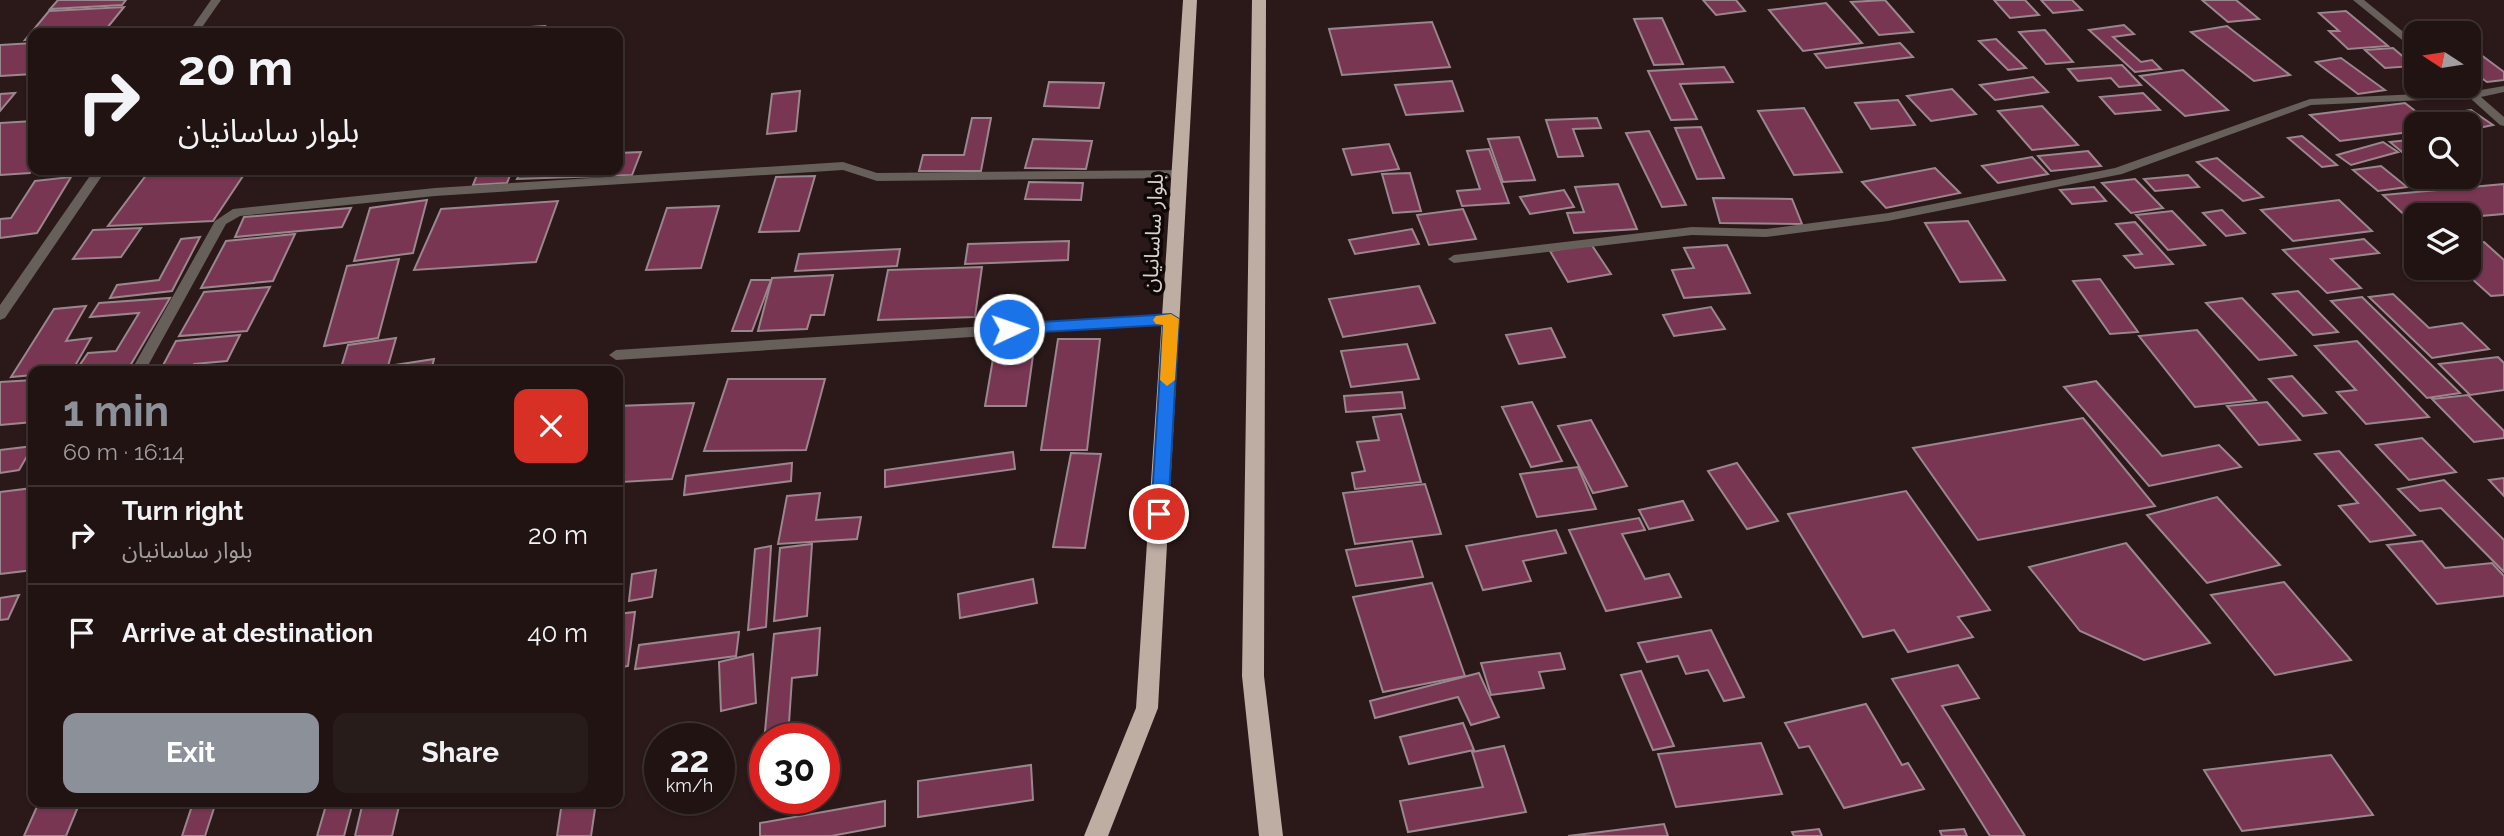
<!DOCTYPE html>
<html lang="en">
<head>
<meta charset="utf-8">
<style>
	body { margin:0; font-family:Raleway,"Noto Sans Arabic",sans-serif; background:#281c1b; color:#f1f3f6; height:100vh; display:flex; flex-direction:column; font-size:26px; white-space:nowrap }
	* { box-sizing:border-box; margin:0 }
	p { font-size:23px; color:#a29e9f }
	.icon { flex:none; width:38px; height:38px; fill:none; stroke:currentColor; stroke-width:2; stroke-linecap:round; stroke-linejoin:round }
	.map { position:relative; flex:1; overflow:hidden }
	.sheet { position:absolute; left:28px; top:366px; width:595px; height:441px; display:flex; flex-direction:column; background:#201312; border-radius:14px; box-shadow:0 2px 5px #0004,0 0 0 2px #3d3232 }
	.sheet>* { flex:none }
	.banner { position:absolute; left:28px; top:28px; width:595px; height:147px; border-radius:14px; box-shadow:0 2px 5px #0004,0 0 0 2px #3d3232; background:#201312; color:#f1f3f6; overflow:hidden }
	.needle { width:46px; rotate:282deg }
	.controls { position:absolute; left:2404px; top:21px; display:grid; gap:14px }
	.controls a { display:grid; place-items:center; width:77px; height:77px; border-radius:14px; background:#201312; box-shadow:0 2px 5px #0004,0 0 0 2px #3d3232; font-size:35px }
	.speed { position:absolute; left:644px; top:723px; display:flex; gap:14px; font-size:35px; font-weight:700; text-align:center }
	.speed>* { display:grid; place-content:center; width:91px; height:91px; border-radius:50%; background:#201312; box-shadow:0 2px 5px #0004,0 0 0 2px #3d3232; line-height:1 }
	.speed small { font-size:18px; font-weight:400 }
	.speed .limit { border:10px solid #d22; background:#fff; color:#111 }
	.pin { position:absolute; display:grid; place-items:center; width:60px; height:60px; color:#fff; margin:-30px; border:4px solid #fff; border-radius:50%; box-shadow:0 2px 7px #0007 }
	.me { position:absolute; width:77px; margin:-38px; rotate:87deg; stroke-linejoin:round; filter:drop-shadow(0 0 5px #0008) }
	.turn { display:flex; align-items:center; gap:24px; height:147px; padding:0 35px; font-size:32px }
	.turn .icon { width:91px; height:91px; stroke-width:2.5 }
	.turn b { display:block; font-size:49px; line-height:60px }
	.round { display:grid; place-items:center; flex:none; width:74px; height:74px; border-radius:14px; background:#281c1b }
	.headline { display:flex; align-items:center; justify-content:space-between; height:119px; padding:0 35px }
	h1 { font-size:42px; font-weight:700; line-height:52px; color:#8c9099 }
	.action { display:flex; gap:14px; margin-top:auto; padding:14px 35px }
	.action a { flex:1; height:80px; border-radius:14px; background:#8c9099; color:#fff; font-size:28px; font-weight:700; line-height:80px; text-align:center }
	.action a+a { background:#281c1b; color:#f1f3f6 }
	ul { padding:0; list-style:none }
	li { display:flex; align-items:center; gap:21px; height:98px; padding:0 35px; border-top:2px solid #3d3232 }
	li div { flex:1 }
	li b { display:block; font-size:26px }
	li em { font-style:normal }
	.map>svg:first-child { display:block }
</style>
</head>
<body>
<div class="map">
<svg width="2504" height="836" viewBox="0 0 2504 836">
	<rect width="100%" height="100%" fill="#2a1918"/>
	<g fill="#783652" stroke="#9a868d" stroke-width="2">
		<polygon points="58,0 126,0 122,5 50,9"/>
		<polygon points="1703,0 1736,0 1745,11 1716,15"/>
		<polygon points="1885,0 1913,32 1879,35 1851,2"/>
		<polygon points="1994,0 2025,0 2039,15 2010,18"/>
		<polygon points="2041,0 2072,0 2082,10 2053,13"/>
		<polygon points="2202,0 2236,0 2259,19 2228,22"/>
		<polygon points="1826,3 1862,43 1803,51 1769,10"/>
		<polygon points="124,7 103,33 33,33 33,39 25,40 49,11"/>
		<polygon points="2346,11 2388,46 2348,49 2329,31 2339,31 2319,13"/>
		<polygon points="1662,18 1683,64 1654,65 1634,19"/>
		<polygon points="1432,22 1450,67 1342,75 1329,29"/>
		<polygon points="2124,25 2134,34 2113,37 2141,62 2152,60 2161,69 2135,72 2089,30"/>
		<polygon points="545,26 543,33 512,33 514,28"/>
		<polygon points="2227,26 2290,75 2254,81 2191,32"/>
		<polygon points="2045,30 2073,62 2046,64 2019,32"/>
		<polygon points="1996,39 2026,68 2008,70 1979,41"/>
		<polygon points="33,43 33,74 0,76 0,45"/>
		<polygon points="1900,43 1913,57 1826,68 1815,54"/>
		<polygon points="2469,46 2504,72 2504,80 2487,82 2469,69"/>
		<polygon points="2393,48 2414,66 2385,68 2365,50"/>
		<polygon points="2341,58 2385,90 2358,94 2316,62"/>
		<polygon points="2122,65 2141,85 2119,87 2111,78 2078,81 2068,69"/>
		<polygon points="1724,67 1733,82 1680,84 1697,119 1671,120 1648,71"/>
		<polygon points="2183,70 2228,110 2185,116 2140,76"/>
		<polygon points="2033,77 2048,92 1995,100 1980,85"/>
		<polygon points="1452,81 1463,111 1406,115 1395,85"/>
		<polygon points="1049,82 1104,83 1099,108 1044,106"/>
		<polygon points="1952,89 1976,114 1931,121 1907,96"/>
		<polygon points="800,91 796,131 767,134 772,94"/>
		<polygon points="15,93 0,111 0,94"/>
		<polygon points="2143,93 2160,110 2115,114 2100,97"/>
		<polygon points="1898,100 1915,125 1871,129 1855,103"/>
		<polygon points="2405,103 2432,124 2417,124 2417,131 2340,141 2310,115"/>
		<polygon points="2042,106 2078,145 2032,150 1998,111"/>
		<polygon points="1804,108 1842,172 1794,175 1758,111"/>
		<polygon points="2471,110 2493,125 2469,130 2469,124 2451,124 2439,115"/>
		<polygon points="972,118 991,118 981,171 919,171 923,155 964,155"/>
		<polygon points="1597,118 1601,128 1573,129 1583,156 1558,157 1546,120"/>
		<polygon points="33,121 33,169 30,173 0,175 0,123"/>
		<polygon points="1701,127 1724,178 1697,179 1675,128"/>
		<polygon points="1649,131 1686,205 1662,207 1626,133"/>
		<polygon points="2302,136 2337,165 2322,167 2288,138"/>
		<polygon points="1519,137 1535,180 1503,182 1488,139"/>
		<polygon points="1033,139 1092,141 1086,169 1025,168"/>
		<polygon points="2417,139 2417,150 2402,152 2390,142"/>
		<polygon points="2383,142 2398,152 2351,165 2337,155"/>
		<polygon points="1389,144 1399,169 1352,175 1343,149"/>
		<polygon points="1489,149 1509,203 1462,206 1457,191 1480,189 1467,151"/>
		<polygon points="2088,151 2101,166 2051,171 2038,156"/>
		<polygon points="641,152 632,175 517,179 522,170 618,170 618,153"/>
		<polygon points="2032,157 2048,174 1998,183 1982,166"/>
		<polygon points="2217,158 2263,197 2243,201 2197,162"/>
		<polygon points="2381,166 2407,187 2378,191 2353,170"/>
		<polygon points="1935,168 1960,193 1886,208 1862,182"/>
		<polygon points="150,170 247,170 213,221 108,226"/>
		<polygon points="479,170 512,170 507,183 473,185"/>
		<polygon points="1410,173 1421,211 1393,213 1382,174"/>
		<polygon points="2188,175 2199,187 2155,191 2144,179"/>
		<polygon points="815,176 799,231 759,232 776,177"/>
		<polygon points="71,177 37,233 0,238 0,219 11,218 35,181"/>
		<polygon points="2135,179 2163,208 2131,213 2102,183"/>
		<polygon points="1029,182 1083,183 1081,200 1025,199"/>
		<polygon points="1618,184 1637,229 1574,233 1567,213 1584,212 1575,187"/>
		<polygon points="2504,184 2504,214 2469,217 2417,215 2417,221 2412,222 2383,195"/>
		<polygon points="2094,187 2106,201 2072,204 2060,190"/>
		<polygon points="1564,190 1574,207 1530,214 1520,197"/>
		<polygon points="1713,198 1792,199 1802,224 1720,223"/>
		<polygon points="427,200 413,253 354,261 370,208"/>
		<polygon points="2339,200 2372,231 2293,241 2261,210"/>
		<polygon points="558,201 536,262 414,270 441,209"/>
		<polygon points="719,206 701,268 646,270 667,208"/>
		<polygon points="351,208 342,227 235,237 244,217"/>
		<polygon points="1463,209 1476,239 1429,245 1417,215"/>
		<polygon points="2222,210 2245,233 2226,236 2203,213"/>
		<polygon points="2172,211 2205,245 2168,250 2136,215"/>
		<polygon points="1968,221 2005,280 1960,282 1925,223"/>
		<polygon points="2135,222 2173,264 2135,268 2124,256 2142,254 2116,224"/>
		<polygon points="141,228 121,257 73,259 93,230"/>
		<polygon points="1412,229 1419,244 1355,254 1349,240"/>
		<polygon points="295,234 273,281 201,288 226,241"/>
		<polygon points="200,237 172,291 110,298 117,285 159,280 181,239"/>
		<polygon points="2364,239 2379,253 2331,259 2361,288 2327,293 2283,250"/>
		<polygon points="1069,241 1068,260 965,264 968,244"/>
		<polygon points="2484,242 2504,260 2504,295 2491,296 2460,268 2469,268 2469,244"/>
		<polygon points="1591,244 1611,274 1568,282 1550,251"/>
		<polygon points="1727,245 1750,293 1684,298 1672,270 1694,268 1684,248"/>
		<polygon points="900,249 897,266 795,271 799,254"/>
		<polygon points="399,259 378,338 324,346 347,266"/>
		<polygon points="982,267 975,317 878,320 888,270"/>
		<polygon points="833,275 824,315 811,315 807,329 758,331 772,278"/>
		<polygon points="2100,279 2138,332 2110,334 2073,281"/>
		<polygon points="751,280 771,280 752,331 732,331"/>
		<polygon points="1419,286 1435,323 1343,337 1329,299"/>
		<polygon points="270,287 247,331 179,336 204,292"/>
		<polygon points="2298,291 2338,332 2313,335 2273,294"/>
		<polygon points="2393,294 2429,328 2462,323 2489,349 2432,358 2369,297"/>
		<polygon points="2362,297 2460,393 2427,398 2331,301"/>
		<polygon points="170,298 130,366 77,369 88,353 116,351 139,313 90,317 99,303"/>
		<polygon points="2242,298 2296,355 2259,360 2206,303"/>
		<polygon points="86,306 66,341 91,338 72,371 33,371 33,375 11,377 54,309"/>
		<polygon points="1711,307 1725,329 1674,336 1663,315"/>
		<polygon points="1551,328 1565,357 1519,364 1506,335"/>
		<polygon points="2197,330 2256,400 2195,407 2139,336"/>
		<polygon points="1036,334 1026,406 985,406 997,335"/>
		<polygon points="240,335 227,361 194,364 190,371 160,371 176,341"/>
		<polygon points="396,338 388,366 434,359 431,371 340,371 348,345"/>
		<polygon points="1058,339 1100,339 1087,450 1041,450"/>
		<polygon points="2357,341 2429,417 2366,424 2337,392 2356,390 2315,346"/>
		<polygon points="1407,344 1419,379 1351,387 1341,351"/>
		<polygon points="2498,357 2504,363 2504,390 2470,395 2439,364"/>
		<polygon points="2292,376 2326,413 2303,416 2269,379"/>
		<polygon points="728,379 825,379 806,450 704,451"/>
		<polygon points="33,380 33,422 0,425 0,382"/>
		<polygon points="2096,381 2162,456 2219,445 2241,467 2149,486 2064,387"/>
		<polygon points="1402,392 1405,408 1346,412 1344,396"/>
		<polygon points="2468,395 2504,431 2504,438 2474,442 2432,399"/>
		<polygon points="1532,402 1562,461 1531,467 1502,407"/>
		<polygon points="2267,402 2300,440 2259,445 2227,406"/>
		<polygon points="694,403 672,479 622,482 624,477 618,477 618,406"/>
		<polygon points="1401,414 1421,482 1355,489 1352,473 1365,471 1357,442 1379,440 1373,417"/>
		<polygon points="2083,418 2155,506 1978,540 1913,448"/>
		<polygon points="1591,420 1627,486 1593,493 1558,426"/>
		<polygon points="2422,438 2456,472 2409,480 2376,445"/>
		<polygon points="33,446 19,470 0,473 0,450"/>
		<polygon points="2339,451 2415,535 2370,542 2339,506 2358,503 2315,454"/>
		<polygon points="1013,452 1015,469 885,487 885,470"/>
		<polygon points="1071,453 1101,454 1085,548 1053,547"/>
		<polygon points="792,463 791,481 684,495 686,476"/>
		<polygon points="1737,463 1778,521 1747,529 1708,471"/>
		<polygon points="1578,467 1596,509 1537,517 1520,474"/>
		<polygon points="2504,478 2504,496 2489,480"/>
		<polygon points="2444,480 2504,540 2504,572 2441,508 2420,511 2398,489"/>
		<polygon points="1425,484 1441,534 1355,544 1343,493"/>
		<polygon points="33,488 33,570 0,574 0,492"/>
		<polygon points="1906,491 1990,610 1958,617 1973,637 1908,652 1894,630 1863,637 1788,514"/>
		<polygon points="820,493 816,520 861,517 857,539 778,544 787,496"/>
		<polygon points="2217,497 2280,565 2207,583 2147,515"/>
		<polygon points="1683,501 1693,520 1649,529 1639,510"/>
		<polygon points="1639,518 1645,530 1622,534 1645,579 1669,574 1681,597 1606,611 1569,530"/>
		<polygon points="1556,530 1566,553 1523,561 1531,581 1483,590 1466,546"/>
		<polygon points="1412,541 1423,577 1356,586 1346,550"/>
		<polygon points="2422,541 2445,568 2492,563 2504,576 2504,596 2437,604 2387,545"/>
		<polygon points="2126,543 2210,643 2144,660 2080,631 2029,567"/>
		<polygon points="812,544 807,616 774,621 780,548"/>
		<polygon points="771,546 766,627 748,630 755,549"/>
		<polygon points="656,570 652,597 629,601 632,574"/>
		<polygon points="1033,579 1037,603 960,618 958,594"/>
		<polygon points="2284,582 2351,660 2275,675 2211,595"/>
		<polygon points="1432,583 1465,676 1383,692 1353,597"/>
		<polygon points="19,595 8,619 0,620 0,598"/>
		<polygon points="635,612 628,666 618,668 618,614"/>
		<polygon points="820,628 817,675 792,678 788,738 765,738 763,753 774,634"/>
		<polygon points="1711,630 1744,697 1724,701 1708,670 1686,674 1678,656 1647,662 1638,643"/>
		<polygon points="739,632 736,656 635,669 639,645"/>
		<polygon points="1560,653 1565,669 1539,672 1544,688 1491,695 1481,663"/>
		<polygon points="753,654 756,703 721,711 719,662"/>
		<polygon points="1958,665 1979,698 1942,706 2025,836 1990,836 1892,679"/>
		<polygon points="1641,671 1674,746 1653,750 1621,675"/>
		<polygon points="1479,673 1499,717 1471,725 1458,697 1375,718 1370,701"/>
		<polygon points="1866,704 1902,765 1908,763 1924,789 1844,808 1809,746 1799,748 1785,723"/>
		<polygon points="1463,723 1474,750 1409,764 1400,737"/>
		<polygon points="1761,743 1782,794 1676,807 1658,754"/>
		<polygon points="1504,746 1526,812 1408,832 1400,801 1483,787 1472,752"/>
		<polygon points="2331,755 2373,815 2242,831 2204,770"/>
		<polygon points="1031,765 1033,800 918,817 918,781"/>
		<polygon points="885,801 885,826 831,836 760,836 760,823"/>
		<polygon points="39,802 80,802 66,836 24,836"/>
		<polygon points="216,802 205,836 182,836 192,806"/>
		<polygon points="327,802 353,802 344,836 317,836"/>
		<polygon points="363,802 400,802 392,836 355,836"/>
		<polygon points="562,802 596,802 591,836 557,836"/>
		<polygon points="1664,824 1668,836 1568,836"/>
		<polygon points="1819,829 1822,836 1794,836 1792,832"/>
		<polygon points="1964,829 1967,836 1942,836 1940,831"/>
	</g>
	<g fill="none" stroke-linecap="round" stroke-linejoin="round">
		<g fill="#665f5a" fill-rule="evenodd">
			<polygon points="211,0 221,0 198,33 188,33"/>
			<polygon points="2353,0 2364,0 2417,43 2417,52"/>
			<polygon points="2504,86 2504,92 2481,97 2504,117 2504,126 2500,125 2470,98 2311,105 2122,174 1888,221 1766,237 1692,235 1454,263 1448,259 1454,255 1692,227 1766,229 1888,213 2115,168 2310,99 2463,92 2464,89 2468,88 2475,91"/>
			<polygon points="843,162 877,173 1180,170 1186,174 1180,178 877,181 843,170 435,196 240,216 226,224 145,371 131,371 215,221 233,209 435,188"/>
			<polygon points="94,170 106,170 5,318 0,320 0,305"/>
			<polygon points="1171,314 1178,319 1171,324 616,360 609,355 616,350"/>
		</g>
		<g fill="#beada3" fill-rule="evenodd">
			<polygon points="1183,0 1197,0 1158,708 1108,836 1084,836 1136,708"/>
			<polygon points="1252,0 1266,0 1264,676 1283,836 1259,836 1242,676"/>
		</g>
	</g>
	<polygon fill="#1a73e8" stroke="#114b97" stroke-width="2" points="1171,314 1179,319 1168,514 1165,519 1153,519 1151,514 1163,325 1009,334 1002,329 1009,324"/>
	<polygon fill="#f59e0b" points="1171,314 1179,319 1175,380 1167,386 1160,380 1163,325 1156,324 1153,320 1156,316"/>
	<g text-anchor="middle" stroke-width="7" stroke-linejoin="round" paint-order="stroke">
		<g font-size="21" fill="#dcd0cf" stroke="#0d0706">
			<text transform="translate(1153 233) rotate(-87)" y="7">بلوار ساسانیان</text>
		</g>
	</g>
</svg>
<div class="controls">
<a><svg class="needle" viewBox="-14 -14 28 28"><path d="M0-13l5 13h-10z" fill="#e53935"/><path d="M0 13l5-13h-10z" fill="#a29e9f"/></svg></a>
<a><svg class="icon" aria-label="search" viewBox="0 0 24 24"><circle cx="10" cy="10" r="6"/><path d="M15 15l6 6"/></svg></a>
<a><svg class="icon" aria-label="layers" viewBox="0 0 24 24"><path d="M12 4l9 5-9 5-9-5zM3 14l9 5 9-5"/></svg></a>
</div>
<div class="speed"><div>22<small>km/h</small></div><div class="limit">30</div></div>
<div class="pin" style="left:1159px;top:514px;background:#d93025"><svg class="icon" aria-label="arrive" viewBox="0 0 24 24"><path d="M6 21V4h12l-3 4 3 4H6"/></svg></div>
<svg class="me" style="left:1009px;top:329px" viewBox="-20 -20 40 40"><circle r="17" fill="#1a73e8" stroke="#fff" stroke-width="3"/><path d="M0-11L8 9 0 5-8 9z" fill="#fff"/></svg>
<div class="banner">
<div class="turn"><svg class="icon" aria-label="right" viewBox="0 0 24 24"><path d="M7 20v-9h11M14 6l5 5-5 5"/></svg><div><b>20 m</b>بلوار ساسانیان</div></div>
</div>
<section class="sheet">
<div class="headline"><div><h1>1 min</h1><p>60 m · 16:14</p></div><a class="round" style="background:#d93025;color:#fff"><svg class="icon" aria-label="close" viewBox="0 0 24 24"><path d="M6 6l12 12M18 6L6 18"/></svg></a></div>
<ul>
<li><svg class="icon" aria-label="right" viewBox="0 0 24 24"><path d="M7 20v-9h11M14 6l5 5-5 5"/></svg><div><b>Turn right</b><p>بلوار ساسانیان</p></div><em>20 m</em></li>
<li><svg class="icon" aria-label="arrive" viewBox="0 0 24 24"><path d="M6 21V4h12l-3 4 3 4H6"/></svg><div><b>Arrive at destination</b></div><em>40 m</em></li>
</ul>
<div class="action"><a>Exit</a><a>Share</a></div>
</section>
</div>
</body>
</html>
